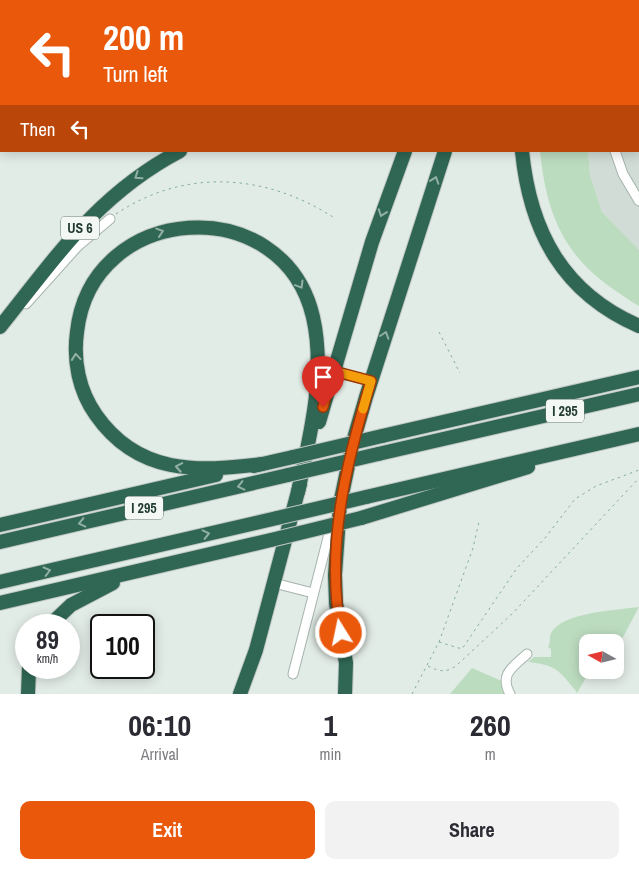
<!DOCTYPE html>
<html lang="en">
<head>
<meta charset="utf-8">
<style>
	body { margin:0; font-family:"Archivo Narrow",sans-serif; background:#f2f2f3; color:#2b2b33; height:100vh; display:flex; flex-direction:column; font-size:19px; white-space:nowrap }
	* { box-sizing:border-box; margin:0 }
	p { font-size:16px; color:#7c7c81 }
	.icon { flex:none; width:28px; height:28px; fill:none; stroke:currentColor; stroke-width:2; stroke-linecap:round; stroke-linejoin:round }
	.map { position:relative; height:694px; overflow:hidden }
	.sheet { display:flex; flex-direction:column; background:#fff; flex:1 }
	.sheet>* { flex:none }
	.guide { position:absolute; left:0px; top:0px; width:640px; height:152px; box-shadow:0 2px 12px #0003; background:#ea580c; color:#fff; overflow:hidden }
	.needle { width:32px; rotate:278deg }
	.controls { position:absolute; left:579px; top:634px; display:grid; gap:10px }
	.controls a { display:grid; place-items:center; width:45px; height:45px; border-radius:10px; background:#fff; box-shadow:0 2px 12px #0003; font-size:25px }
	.speed { position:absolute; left:15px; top:614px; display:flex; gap:10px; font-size:25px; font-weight:700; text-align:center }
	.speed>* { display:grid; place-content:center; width:65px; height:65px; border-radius:50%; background:#fff; box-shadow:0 2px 12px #0003; line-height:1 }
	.speed small { font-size:12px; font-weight:400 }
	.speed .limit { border:2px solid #111; border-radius:8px; background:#fff; color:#111 }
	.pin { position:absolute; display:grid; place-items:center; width:42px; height:42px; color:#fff; margin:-51px -21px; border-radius:50% 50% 50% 0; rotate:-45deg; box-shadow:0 0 5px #0007 }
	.pin .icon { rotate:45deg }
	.me { position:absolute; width:55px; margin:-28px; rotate:350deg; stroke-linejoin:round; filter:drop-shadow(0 0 4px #0008) }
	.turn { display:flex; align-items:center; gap:18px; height:105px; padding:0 20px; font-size:22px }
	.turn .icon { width:65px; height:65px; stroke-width:2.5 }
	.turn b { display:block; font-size:35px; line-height:42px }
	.then { display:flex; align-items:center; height:48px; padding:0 20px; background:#0003; gap:10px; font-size:19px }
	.eta { display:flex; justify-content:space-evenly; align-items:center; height:85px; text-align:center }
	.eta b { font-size:30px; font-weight:800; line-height:35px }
	.action { display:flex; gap:10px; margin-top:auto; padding:10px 20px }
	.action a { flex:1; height:58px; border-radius:10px; background:#ea580c; color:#fff; font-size:20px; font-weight:800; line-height:58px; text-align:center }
	.action a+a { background:#f2f2f3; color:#2b2b33 }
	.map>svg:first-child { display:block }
</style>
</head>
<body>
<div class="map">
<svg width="639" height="694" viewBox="0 0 639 694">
	<rect width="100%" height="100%" fill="#e2ece6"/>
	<polygon fill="#d0dcd5" points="613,0 639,0 639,250 602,212 590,175 588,151 639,151 639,1"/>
	<g fill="#bcdcc0">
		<path d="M540,151H588L590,175L602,212L639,250V306C631,302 624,296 616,291C563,256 546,212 540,151Z"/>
		<path d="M639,607L615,652V642H588V670H605L600,675L586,678L577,693C575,689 573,688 570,684C556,666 550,665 528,662L534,657H551V649L548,647C551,642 549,638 551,633C562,612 618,610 639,607Z"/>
		<polygon points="472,668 504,682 509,694 450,694"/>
	</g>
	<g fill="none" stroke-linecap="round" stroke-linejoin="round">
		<g stroke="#a5b4ac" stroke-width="11">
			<g id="minor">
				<polyline points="229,1 231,0"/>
				<polyline points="633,1 633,0"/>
				<polyline points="0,10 1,11"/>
				<polyline points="615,151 623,174 639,201"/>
				<polyline points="26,304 78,246 110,219"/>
				<polyline points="333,371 371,381"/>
				<polyline points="274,583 313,593"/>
				<polyline points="293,674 332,522"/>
				<path d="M510,694C499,674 513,667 527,654"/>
			</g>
		</g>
		<g stroke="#c1c8c6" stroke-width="16">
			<g id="highway">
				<polyline points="446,1 447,0"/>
				<polyline points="468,1 469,0"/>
				<polyline points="505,1 505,0"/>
				<polyline points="541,1 541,0"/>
				<path d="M522,151C530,232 563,293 639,326"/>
				<path d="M0,327C56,257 98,194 180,151"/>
				<polyline points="319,422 372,242 405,151"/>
				<polyline points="382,436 639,377"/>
				<polyline points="378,454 639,394"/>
				<path d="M262,464C198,472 138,475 96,415C79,391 73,361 77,332C91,202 283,189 313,317C326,374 310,436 298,492"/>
				<polyline points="254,466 293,457"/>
				<polyline points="366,497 639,434"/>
				<polyline points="361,518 528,467"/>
				<polyline points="0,525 216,475"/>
				<polyline points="0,542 288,475"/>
				<polyline points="0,582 277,518"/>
				<polyline points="0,603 271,540"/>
				<polyline points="50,625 71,605 113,583"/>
				<polyline points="28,694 29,668"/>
				<polyline points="240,694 256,650 300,484"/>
				<polyline points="345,694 346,663 336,603 335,575 340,504 353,442 366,397 445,151"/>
			</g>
		</g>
		<g stroke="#84ae9b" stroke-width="1" stroke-dasharray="2.5 4" stroke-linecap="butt">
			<path d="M116,214C186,167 268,174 336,219"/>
			<polyline points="439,332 460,373"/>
			<polyline points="439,642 462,649 517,568 545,538 575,499 596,486 639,470"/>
			<path d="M428,666C440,672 447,673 457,665L512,614L639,478"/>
			<polyline points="412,694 439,642 473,548 479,522"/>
		</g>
		<use href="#minor" stroke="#fff" stroke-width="9"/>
		<use href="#highway" stroke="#306754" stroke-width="14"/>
		<g stroke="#c1c8c6" stroke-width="16" stroke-linecap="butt">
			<g id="highway-bridge">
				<polyline points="293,457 382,436"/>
				<polyline points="288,475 378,454"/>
				<polyline points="277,518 366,497"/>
				<polyline points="271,540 361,518"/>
			</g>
		</g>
		<use href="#highway-bridge" stroke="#306754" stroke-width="14"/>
	</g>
	<defs><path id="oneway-chevron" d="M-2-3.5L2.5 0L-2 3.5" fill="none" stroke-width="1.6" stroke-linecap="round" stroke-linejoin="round" transform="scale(1.25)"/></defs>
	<g stroke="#92b0a4">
		<use href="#oneway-chevron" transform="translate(138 176) rotate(146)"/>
		<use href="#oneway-chevron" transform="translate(435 180) rotate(-71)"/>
		<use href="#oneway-chevron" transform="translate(382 213) rotate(110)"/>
		<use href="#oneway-chevron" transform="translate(160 232) rotate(-18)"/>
		<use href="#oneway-chevron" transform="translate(300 285) rotate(59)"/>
		<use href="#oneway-chevron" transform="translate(385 335) rotate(-72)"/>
		<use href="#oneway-chevron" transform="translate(76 357) rotate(-95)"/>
		<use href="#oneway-chevron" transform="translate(179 467) rotate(-170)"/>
		<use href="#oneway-chevron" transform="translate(241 486) rotate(167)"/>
		<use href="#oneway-chevron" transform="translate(82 523) rotate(167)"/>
		<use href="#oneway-chevron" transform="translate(206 534) rotate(-13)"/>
		<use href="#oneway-chevron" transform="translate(47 571) rotate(-14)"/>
	</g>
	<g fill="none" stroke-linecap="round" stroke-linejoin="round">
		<g stroke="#983908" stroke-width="12">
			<path id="route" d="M323,407L333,371L371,381C346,463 325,547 341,633"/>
		</g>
		<use href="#route" stroke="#ea580c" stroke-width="9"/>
		<polyline stroke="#f59e0b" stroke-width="9" points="334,371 371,381 363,409"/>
	</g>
	<g text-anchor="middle" stroke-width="4" stroke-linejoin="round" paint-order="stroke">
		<g fill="#f3f8f5" stroke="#61746c" stroke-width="1">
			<rect x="61" y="216.5" width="38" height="23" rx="4"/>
			<rect x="546" y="399.5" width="38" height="23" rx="4"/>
			<rect x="125" y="496.5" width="38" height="23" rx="4"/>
		</g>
		<g font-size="14" font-weight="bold" fill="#233c32">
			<text x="80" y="233">US 6</text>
			<text x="565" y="416">I 295</text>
			<text x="144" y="513">I 295</text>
		</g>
	</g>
</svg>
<div class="controls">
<a><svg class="needle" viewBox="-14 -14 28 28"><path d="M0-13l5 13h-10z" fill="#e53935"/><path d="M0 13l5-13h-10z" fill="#7c7c81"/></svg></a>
</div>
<div class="speed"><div>89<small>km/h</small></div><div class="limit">100</div></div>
<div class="pin" style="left:323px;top:407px;background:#d93025"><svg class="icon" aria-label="arrive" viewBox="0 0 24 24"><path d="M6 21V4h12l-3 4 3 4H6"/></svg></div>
<svg class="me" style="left:341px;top:633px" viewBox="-20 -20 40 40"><circle r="17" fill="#ea580c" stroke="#fff" stroke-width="3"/><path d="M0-11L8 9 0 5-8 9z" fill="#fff"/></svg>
<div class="guide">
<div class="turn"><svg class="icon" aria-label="left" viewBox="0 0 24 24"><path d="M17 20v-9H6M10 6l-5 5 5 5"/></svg><div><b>200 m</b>Turn left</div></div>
<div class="then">Then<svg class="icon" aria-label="left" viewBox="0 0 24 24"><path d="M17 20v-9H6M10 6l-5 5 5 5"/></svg></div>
</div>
</div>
<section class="sheet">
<div class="eta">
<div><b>06:10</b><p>Arrival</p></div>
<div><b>1</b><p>min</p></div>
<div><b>260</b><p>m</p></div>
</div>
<div class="action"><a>Exit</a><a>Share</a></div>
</section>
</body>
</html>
